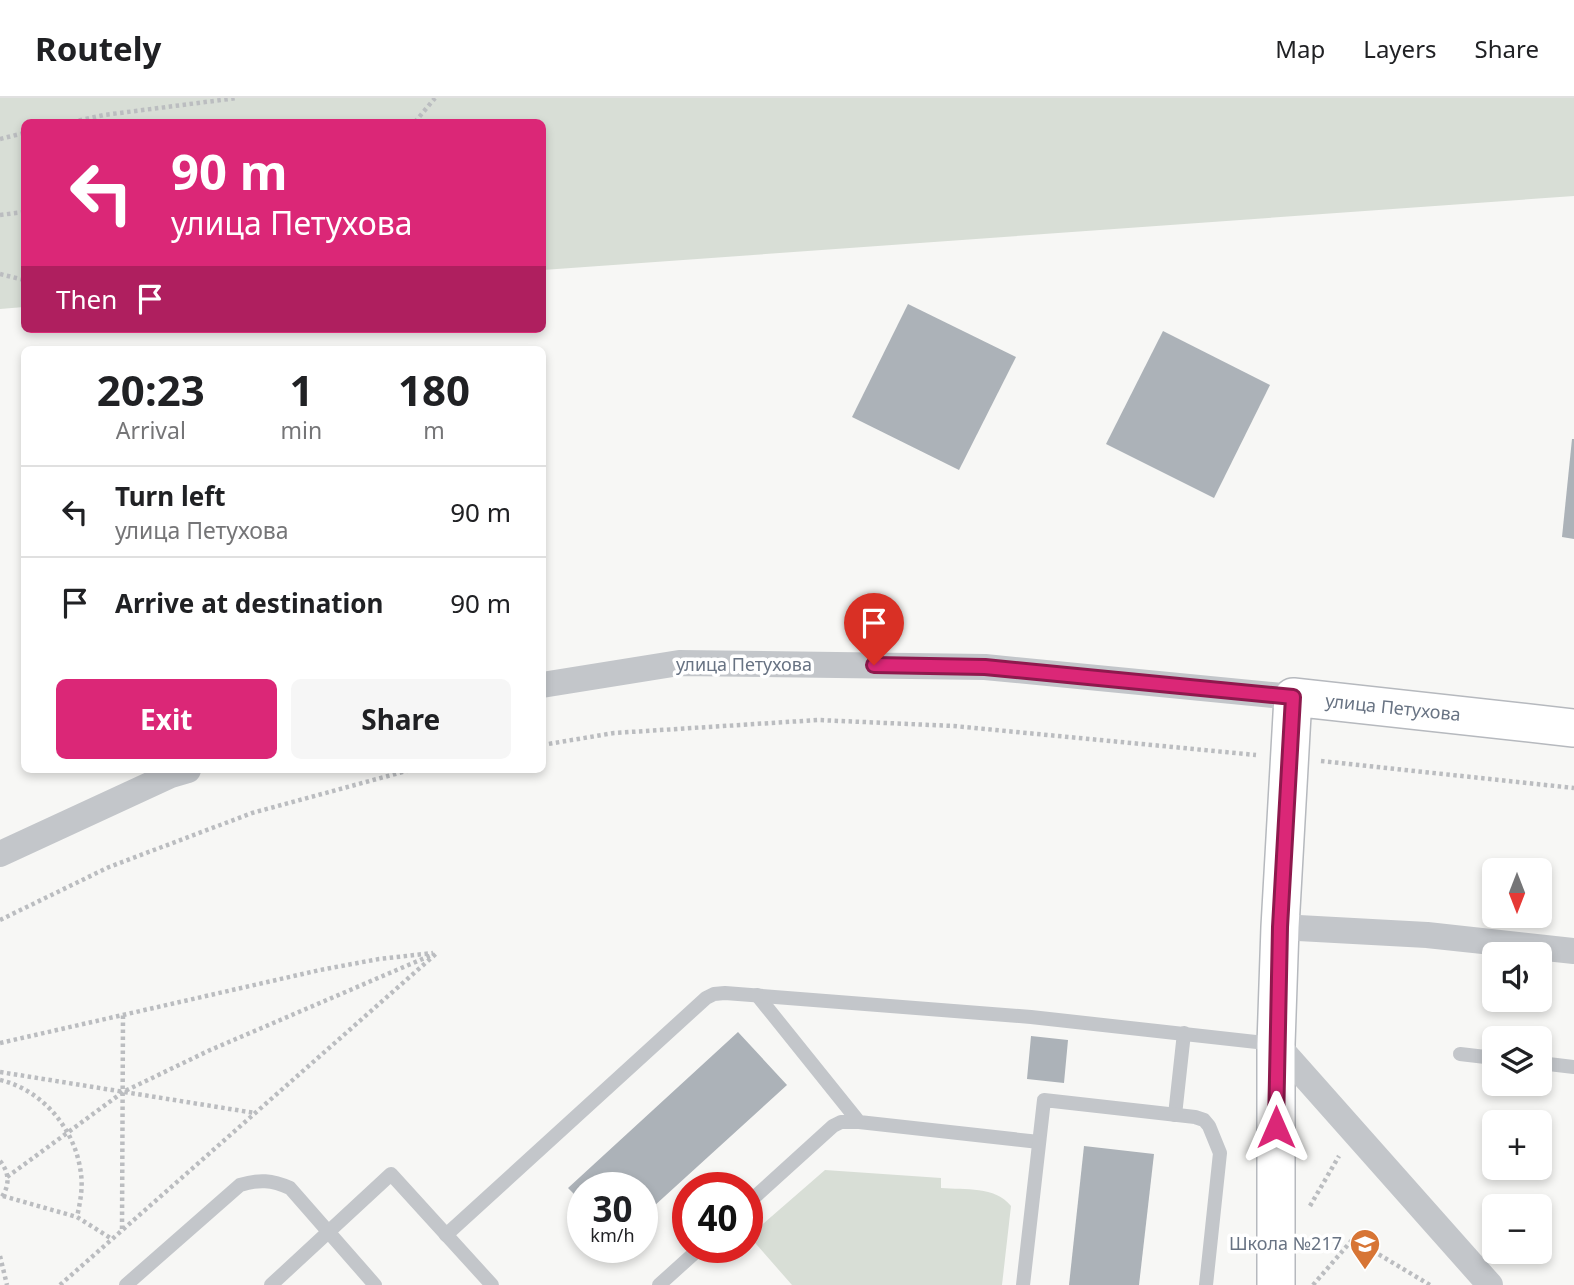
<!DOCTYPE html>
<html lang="en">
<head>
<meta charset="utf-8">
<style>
	body { margin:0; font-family:"Noto Sans",sans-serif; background:#f6f6f6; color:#202124; height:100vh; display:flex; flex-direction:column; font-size:26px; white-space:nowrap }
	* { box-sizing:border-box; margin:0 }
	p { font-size:23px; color:#757577 }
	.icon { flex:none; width:38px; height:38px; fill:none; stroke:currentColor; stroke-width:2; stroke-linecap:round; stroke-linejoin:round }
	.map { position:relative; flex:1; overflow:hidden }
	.drawer { position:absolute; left:21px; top:248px; width:525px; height:427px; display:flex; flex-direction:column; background:#fff; border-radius:10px; box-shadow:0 4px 10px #0003 }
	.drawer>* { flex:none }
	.guide { position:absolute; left:21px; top:21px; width:525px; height:214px; border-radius:10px; box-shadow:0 4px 10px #0003; background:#db2777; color:#fff; overflow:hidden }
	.needle { width:46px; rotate:180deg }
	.buttons { position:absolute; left:1482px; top:760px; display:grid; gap:14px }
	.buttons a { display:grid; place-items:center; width:70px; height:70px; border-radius:10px; background:#fff; box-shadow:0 4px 10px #0003; font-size:35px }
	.speed { position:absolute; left:567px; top:1074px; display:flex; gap:14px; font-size:35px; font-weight:700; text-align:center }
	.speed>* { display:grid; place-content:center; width:91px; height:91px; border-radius:50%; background:#fff; box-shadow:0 4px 10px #0003; line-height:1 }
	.speed small { font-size:18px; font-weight:400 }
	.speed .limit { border:10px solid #d22; background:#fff; color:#111 }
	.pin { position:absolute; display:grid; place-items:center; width:60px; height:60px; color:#fff; margin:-72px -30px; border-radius:50% 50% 50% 0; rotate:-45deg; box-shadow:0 0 7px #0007 }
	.pin .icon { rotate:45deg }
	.me { position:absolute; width:77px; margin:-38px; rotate:0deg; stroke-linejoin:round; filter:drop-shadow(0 0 5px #0008) }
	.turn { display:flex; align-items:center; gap:24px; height:147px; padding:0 35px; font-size:32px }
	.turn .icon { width:91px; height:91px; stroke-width:2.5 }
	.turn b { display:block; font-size:49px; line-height:60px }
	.then { display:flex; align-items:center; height:66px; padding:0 35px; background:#0003; gap:14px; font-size:26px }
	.eta { display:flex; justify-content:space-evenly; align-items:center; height:119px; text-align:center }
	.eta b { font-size:42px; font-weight:700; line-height:49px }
	.primary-button { display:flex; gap:14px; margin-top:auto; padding:14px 35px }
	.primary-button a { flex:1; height:80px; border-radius:10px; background:#db2777; color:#fff; font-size:28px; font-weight:700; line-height:80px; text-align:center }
	.primary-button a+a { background:#f6f6f6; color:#202124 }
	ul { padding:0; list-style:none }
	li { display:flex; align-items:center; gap:21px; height:91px; padding:0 35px; border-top:2px solid #e0e0e0 }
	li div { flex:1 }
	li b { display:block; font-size:26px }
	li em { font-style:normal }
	header { display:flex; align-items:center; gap:42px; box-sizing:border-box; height:98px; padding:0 35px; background:#fff; border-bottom:2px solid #e0e0e0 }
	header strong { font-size:33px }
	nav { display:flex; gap:38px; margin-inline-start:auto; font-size:24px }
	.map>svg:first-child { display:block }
</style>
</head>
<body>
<header>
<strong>Routely</strong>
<nav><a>Map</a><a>Layers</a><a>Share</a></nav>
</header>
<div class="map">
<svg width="1574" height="1187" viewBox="0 0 1574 1187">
	<rect width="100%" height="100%" fill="#f7f7f5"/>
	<g fill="#d8ded6">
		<polygon points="0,0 1574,0 1574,98 543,172 542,24 24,24 24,209 0,211"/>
		<path d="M825,1072L941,1080V1090C965,1092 995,1088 1011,1108L1002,1187H792L749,1138Z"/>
	</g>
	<g fill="#acb2b8">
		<polygon points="908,206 1016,259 959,372 852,319"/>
		<polygon points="1163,233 1270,287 1214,400 1106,346"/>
		<polygon points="1572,341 1574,341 1574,441 1562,439"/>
		<polygon points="738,934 787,987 642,1119 642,1090 583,1090 583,1105 568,1090"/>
		<polygon points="1031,938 1068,942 1064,985 1027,981"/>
		<polygon points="1084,1048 1154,1056 1139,1187 1069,1187"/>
	</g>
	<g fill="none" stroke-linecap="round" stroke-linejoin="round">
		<g stroke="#b6b9be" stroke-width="40">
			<polyline id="secondary" points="1276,1187 1276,946 1280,829 1293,599 1574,630"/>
		</g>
		<g stroke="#bbbdc0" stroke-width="4.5" stroke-dasharray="3.5 3.5" stroke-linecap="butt">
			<polyline points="72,24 104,17 237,0"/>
			<polyline points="415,24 435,0"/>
			<polyline points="0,41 24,35"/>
			<polyline points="0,117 24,114"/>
			<polyline points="0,176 24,182"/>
			<polyline points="542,647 614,635 818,622 954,628 1256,657"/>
			<polyline points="1321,663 1574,690"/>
			<polyline points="0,822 109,769 252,715 410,672"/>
			<polyline points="0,945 320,872 379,861 433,855"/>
			<polyline points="0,974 255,1015"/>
			<path d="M0,982C43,992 76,1032 81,1076C83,1090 80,1105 77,1119"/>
			<path d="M0,1063C10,1075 10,1089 0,1101"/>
			<polyline points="7,1079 123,994 208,953 434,856"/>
			<polyline points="3,1098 77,1119 112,1141"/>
			<polyline points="1310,1108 1339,1058"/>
			<polyline points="122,1131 123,917"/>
			<polyline points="0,1158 7,1187"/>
			<polyline points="60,1187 438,854"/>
			<polyline points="1313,1187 1353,1141 1430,1187"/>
		</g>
		<g stroke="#c3c6ca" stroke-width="14">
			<polyline points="757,897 859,1024 1039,1044"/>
			<polyline points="1460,956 1494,960"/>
			<polyline points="1540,965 1574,969"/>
			<polyline points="1175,1017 1184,935"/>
			<polyline points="747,1106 833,1028 841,1024 859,1024"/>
			<polyline points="446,1137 706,900 714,896 725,895 1031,919 1275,946"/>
			<path d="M126,1187L240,1087C259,1081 272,1082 290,1090L375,1187"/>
			<polyline points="271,1187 391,1076 492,1187"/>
			<polyline points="659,1187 700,1150"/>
			<polyline points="1023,1187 1044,1002 1195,1019 1204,1022 1209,1028 1220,1055 1206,1187"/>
		</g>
		<g stroke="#c3c6ca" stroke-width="26">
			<polyline points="542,587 679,565 985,569 1293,599"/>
			<polyline points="0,756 171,677 188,672"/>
			<polyline points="1280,829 1427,837 1574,853"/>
			<polyline points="1276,946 1490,1187"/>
		</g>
		<use href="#secondary" stroke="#fff" stroke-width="37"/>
	</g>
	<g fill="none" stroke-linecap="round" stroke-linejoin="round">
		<g stroke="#8e194d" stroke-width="18">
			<polyline id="route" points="874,567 985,569 1293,599 1280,829 1276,1029"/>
		</g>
		<use href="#route" stroke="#db2777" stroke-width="12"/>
	</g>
	<defs>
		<g id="school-pin" transform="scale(1.575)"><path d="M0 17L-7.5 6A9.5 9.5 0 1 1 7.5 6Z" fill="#d77535" stroke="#fff"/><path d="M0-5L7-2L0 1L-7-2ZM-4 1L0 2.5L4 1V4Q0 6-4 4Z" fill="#fff"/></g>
	</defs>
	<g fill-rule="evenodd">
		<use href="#school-pin" x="1365" y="1146"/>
	</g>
	<g text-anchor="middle" stroke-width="7" stroke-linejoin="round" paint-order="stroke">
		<g font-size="18" fill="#687383" stroke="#fff">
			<text x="744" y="573">улица Петухова</text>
			<text transform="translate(1393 610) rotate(6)" y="6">улица Петухова</text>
		</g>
		<g font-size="18" fill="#687383" stroke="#fff" text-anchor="end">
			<text x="1342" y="1152">Школа №217</text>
		</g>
	</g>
</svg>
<div class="buttons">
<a><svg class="needle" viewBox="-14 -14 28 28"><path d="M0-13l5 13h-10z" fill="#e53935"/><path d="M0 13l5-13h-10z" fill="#757577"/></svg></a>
<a><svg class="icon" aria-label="sound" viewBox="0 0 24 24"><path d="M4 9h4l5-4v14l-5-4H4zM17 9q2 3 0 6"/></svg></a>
<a><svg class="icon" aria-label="layers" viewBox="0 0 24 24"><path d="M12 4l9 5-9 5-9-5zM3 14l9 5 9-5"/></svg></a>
<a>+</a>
<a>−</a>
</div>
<div class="speed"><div>30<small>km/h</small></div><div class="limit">40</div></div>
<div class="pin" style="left:874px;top:567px;background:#d93025"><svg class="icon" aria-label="arrive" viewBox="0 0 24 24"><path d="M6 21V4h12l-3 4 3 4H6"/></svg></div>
<svg class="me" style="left:1276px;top:1029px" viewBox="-20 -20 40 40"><path d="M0-17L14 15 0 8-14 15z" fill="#db2777" stroke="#fff" stroke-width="4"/></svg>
<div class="guide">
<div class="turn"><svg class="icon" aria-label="left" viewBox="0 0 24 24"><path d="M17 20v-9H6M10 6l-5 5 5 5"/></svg><div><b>90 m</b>улица Петухова</div></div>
<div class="then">Then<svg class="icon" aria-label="arrive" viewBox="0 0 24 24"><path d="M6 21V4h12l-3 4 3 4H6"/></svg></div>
</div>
<section class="drawer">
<div class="eta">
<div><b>20:23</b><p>Arrival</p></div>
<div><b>1</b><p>min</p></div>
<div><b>180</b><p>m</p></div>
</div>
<ul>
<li><svg class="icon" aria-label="left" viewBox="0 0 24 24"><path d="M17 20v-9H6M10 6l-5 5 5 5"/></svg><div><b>Turn left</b><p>улица Петухова</p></div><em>90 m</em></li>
<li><svg class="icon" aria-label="arrive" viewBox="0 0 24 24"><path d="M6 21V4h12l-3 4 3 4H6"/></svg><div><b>Arrive at destination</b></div><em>90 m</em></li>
</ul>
<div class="primary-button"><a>Exit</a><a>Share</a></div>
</section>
</div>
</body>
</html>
